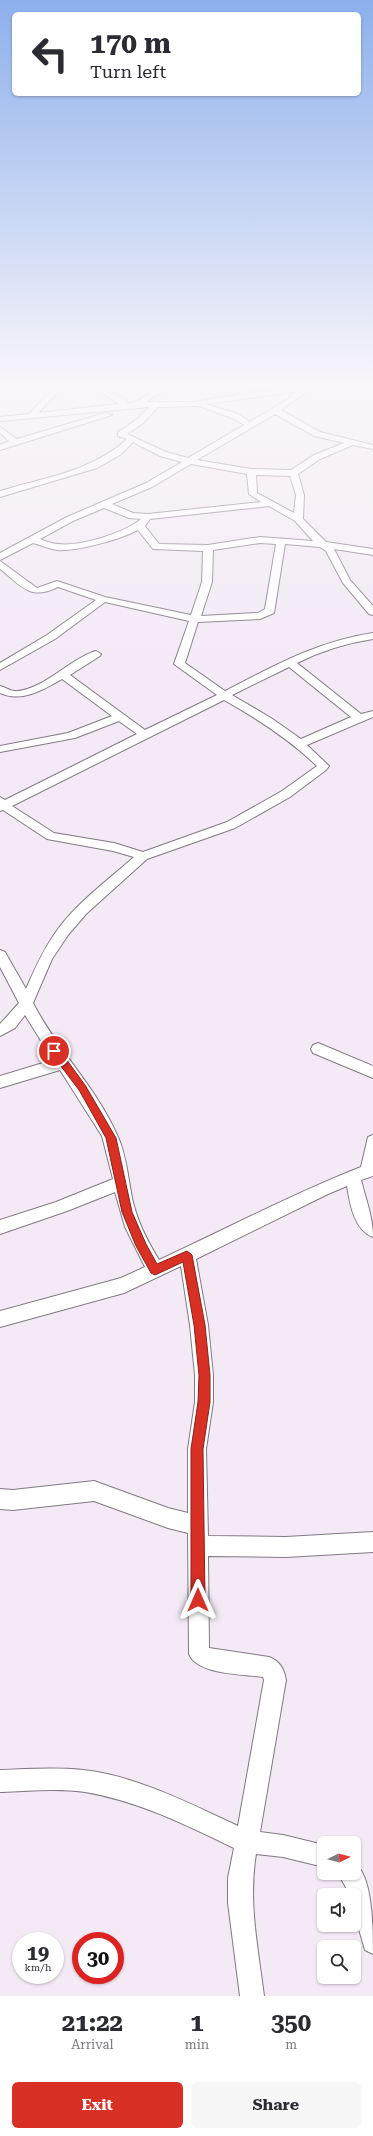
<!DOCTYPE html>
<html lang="en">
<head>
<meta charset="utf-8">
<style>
	body { margin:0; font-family:"Roboto Serif",serif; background:#f7f7f7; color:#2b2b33; height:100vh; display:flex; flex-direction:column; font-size:15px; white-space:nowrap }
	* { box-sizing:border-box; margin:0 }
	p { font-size:13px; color:#7c7c81 }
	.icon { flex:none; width:22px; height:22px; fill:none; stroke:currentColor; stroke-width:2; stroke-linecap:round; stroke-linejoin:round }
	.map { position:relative; height:1996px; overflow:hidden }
	.sheet { display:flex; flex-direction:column; background:#fff; flex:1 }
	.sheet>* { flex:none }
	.top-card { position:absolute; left:12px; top:12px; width:349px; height:84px; border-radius:6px; box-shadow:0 1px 3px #0004; background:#fff; color:#2b2b33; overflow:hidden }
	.needle { width:26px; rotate:84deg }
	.fabs { position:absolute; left:317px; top:1836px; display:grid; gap:8px }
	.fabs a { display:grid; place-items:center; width:44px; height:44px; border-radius:6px; background:#fff; box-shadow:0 1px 3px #0004; font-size:20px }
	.speed { position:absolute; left:12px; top:1932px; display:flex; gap:8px; font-size:20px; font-weight:700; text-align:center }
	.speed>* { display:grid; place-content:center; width:52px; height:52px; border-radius:50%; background:#fff; box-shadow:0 1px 3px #0004; line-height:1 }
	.speed small { font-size:10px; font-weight:400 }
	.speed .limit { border:6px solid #d22; background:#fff; color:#111 }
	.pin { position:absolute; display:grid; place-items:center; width:34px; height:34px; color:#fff; margin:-17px; border:2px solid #fff; border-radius:50%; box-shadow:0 1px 4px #0007 }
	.me { position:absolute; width:44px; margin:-22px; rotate:0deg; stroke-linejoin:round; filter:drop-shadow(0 0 3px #0008) }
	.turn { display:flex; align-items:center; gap:14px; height:84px; padding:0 12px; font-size:18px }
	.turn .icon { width:52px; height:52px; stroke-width:2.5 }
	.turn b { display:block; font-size:28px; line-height:34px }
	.eta { display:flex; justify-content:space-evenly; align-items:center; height:68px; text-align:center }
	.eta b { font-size:24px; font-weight:700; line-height:28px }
	.cta { display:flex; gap:8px; margin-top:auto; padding:8px 12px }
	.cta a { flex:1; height:46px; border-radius:6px; background:#d93025; color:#fff; font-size:16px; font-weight:700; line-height:46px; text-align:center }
	.cta a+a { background:#f7f7f7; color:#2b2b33 }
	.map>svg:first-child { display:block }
</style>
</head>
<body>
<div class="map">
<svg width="373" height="1996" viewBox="0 0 373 1996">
	<rect width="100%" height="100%" fill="#f3eaf5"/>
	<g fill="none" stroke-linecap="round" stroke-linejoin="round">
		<g stroke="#817983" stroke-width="2">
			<g id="minor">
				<path d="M58,383H67L38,413L119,404L102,393C104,385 113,383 121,383L110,392L125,399L127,404C145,402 156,383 175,383L146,402H194L242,394L231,383H240L250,393L304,386L307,383H351L309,390L281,410L320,432L373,445V449L353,445L320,459L298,474L304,495L303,519L326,542L373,549V555L334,549L350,580L373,606V615L369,614L343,583L326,551L320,547L285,544L274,613L260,619L198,622L185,663L225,691C274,666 318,641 373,633V639C347,643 321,651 297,663L361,714L373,711V717L307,745L329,766L326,770L290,797L235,828L147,859L86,914L68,935L52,959L33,1003C57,1050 97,1088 118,1137C127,1157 128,1180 133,1202C138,1223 148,1242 159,1260C226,1229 292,1194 361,1167L368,1137L373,1135V1176L361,1180C366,1200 373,1217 373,1237C354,1230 350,1204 347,1186L328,1194L196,1259L208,1325L213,1375V1402L206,1449L208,1536L286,1537L373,1532V1552L286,1557L208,1556L209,1648L269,1657C280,1661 284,1669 286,1680L260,1832L283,1835L324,1845V1867L283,1857L256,1854C248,1902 258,1948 264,1996H240L228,1903V1878L234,1848C186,1825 138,1801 85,1792C58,1788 28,1791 0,1792V1770C28,1769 55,1767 83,1770C134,1775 191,1804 238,1826L264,1680L263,1677C243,1674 197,1675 189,1654L188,1533L168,1528L94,1501L13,1510L0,1509V1489L13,1490L94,1481L168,1508L188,1513V1449L195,1402V1375L190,1325L181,1266L124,1293L0,1327V1311L121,1278L145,1267L125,1227L115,1192L67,1211L0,1234V1220L56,1202L113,1179L102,1136L60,1070L0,1088V1076L53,1060L25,1015L15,1028L0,1036V1024L19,1003L0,967V950L5,952L26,989C35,968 44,948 58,929C78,902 108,880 134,857L113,851L47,839L3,810L0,811V797L5,800L137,734L119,721L75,738L0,752V746L68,733L112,716L62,679C43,690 21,703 0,693V686C5,687 10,691 15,691C41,692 72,657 96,651L101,654L100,656L70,675L145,730L217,695L174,664L189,621L105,602L55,639L0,670V663L47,635L96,600L58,587C29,601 22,586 0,569V561L37,588L57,581L105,597L191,615L202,582L203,551L153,549L138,530C121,539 76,552 57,550C49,549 41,545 33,543L0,560V553L67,517L146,483L182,462L160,456L133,442L120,455L97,468L0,497V491C43,478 93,471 127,439L118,436V432L136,420L149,407L0,421V417L29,414ZM298,391L288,399L250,422L238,414L206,404ZM199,406L232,418L244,425L188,458L166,452L127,434L142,424L158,407ZM275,414L314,436L344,443L314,455L291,470L251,469L197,460ZM191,464L247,474L249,494L261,502L148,514L133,513L112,504L152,487ZM256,475L290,476L296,495L294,513L257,493ZM269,506L295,521L313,541L260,537L208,545L159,544L145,526L150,519ZM104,508L129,518L141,519C125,533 79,547 58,544C52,544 46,541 40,539L73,521ZM260,543L276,544L265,609L258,613L201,616L212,582L213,550ZM289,667L351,717L301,739L271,718L232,695ZM224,700C258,719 289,739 317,766L282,791L227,822L143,852L114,843L54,833L12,806Z"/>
				<polygon points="105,413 112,415 0,450 0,445 9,441 0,433 0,427 17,439"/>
				<polygon points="318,1043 373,1066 373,1078 313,1053 311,1049 313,1045"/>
				<path d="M354,1863C373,1874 373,1931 373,1954L365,1950L354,1912V1895H350L338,1873H354Z"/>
			</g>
		</g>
		<use href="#minor" fill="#fff" fill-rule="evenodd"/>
	</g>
	<linearGradient id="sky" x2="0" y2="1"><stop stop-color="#8cb0ec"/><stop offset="0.58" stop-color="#faf6fa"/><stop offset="1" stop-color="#faf6fa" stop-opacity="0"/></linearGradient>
	<rect width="373" height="663" fill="url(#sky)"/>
	<polygon fill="#d93025" stroke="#8d1f18" points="54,1047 58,1048 85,1085 116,1138 132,1212 146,1244 157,1264 187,1251 192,1255 205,1325 210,1375 210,1402 203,1449 205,1600 203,1604 198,1606 193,1604 191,1600 191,1449 198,1402 199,1375 194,1325 183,1262 155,1275 151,1273 136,1246 122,1212 106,1138 79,1090 51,1053 50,1051"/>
</svg>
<div class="fabs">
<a><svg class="needle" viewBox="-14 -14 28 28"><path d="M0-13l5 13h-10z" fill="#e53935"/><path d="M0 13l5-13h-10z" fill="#7c7c81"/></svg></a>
<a><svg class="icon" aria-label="sound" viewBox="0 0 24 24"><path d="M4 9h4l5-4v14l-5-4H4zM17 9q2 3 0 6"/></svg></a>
<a><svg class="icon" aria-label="search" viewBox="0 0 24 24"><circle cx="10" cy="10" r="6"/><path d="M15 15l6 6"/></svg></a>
</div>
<div class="speed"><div>19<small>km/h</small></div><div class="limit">30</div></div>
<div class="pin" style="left:54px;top:1051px;background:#d93025"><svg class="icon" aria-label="arrive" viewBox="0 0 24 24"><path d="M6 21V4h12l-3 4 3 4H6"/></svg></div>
<svg class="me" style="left:198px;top:1600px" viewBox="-20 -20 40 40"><path d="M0-17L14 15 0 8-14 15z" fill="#d93025" stroke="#fff" stroke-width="4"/></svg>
<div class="top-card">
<div class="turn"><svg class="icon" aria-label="left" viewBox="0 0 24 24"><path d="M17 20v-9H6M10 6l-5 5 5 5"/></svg><div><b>170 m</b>Turn left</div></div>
</div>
</div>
<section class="sheet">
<div class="eta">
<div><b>21:22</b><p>Arrival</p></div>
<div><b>1</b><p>min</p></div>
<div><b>350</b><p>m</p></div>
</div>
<div class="cta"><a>Exit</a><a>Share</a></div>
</section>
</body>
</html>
